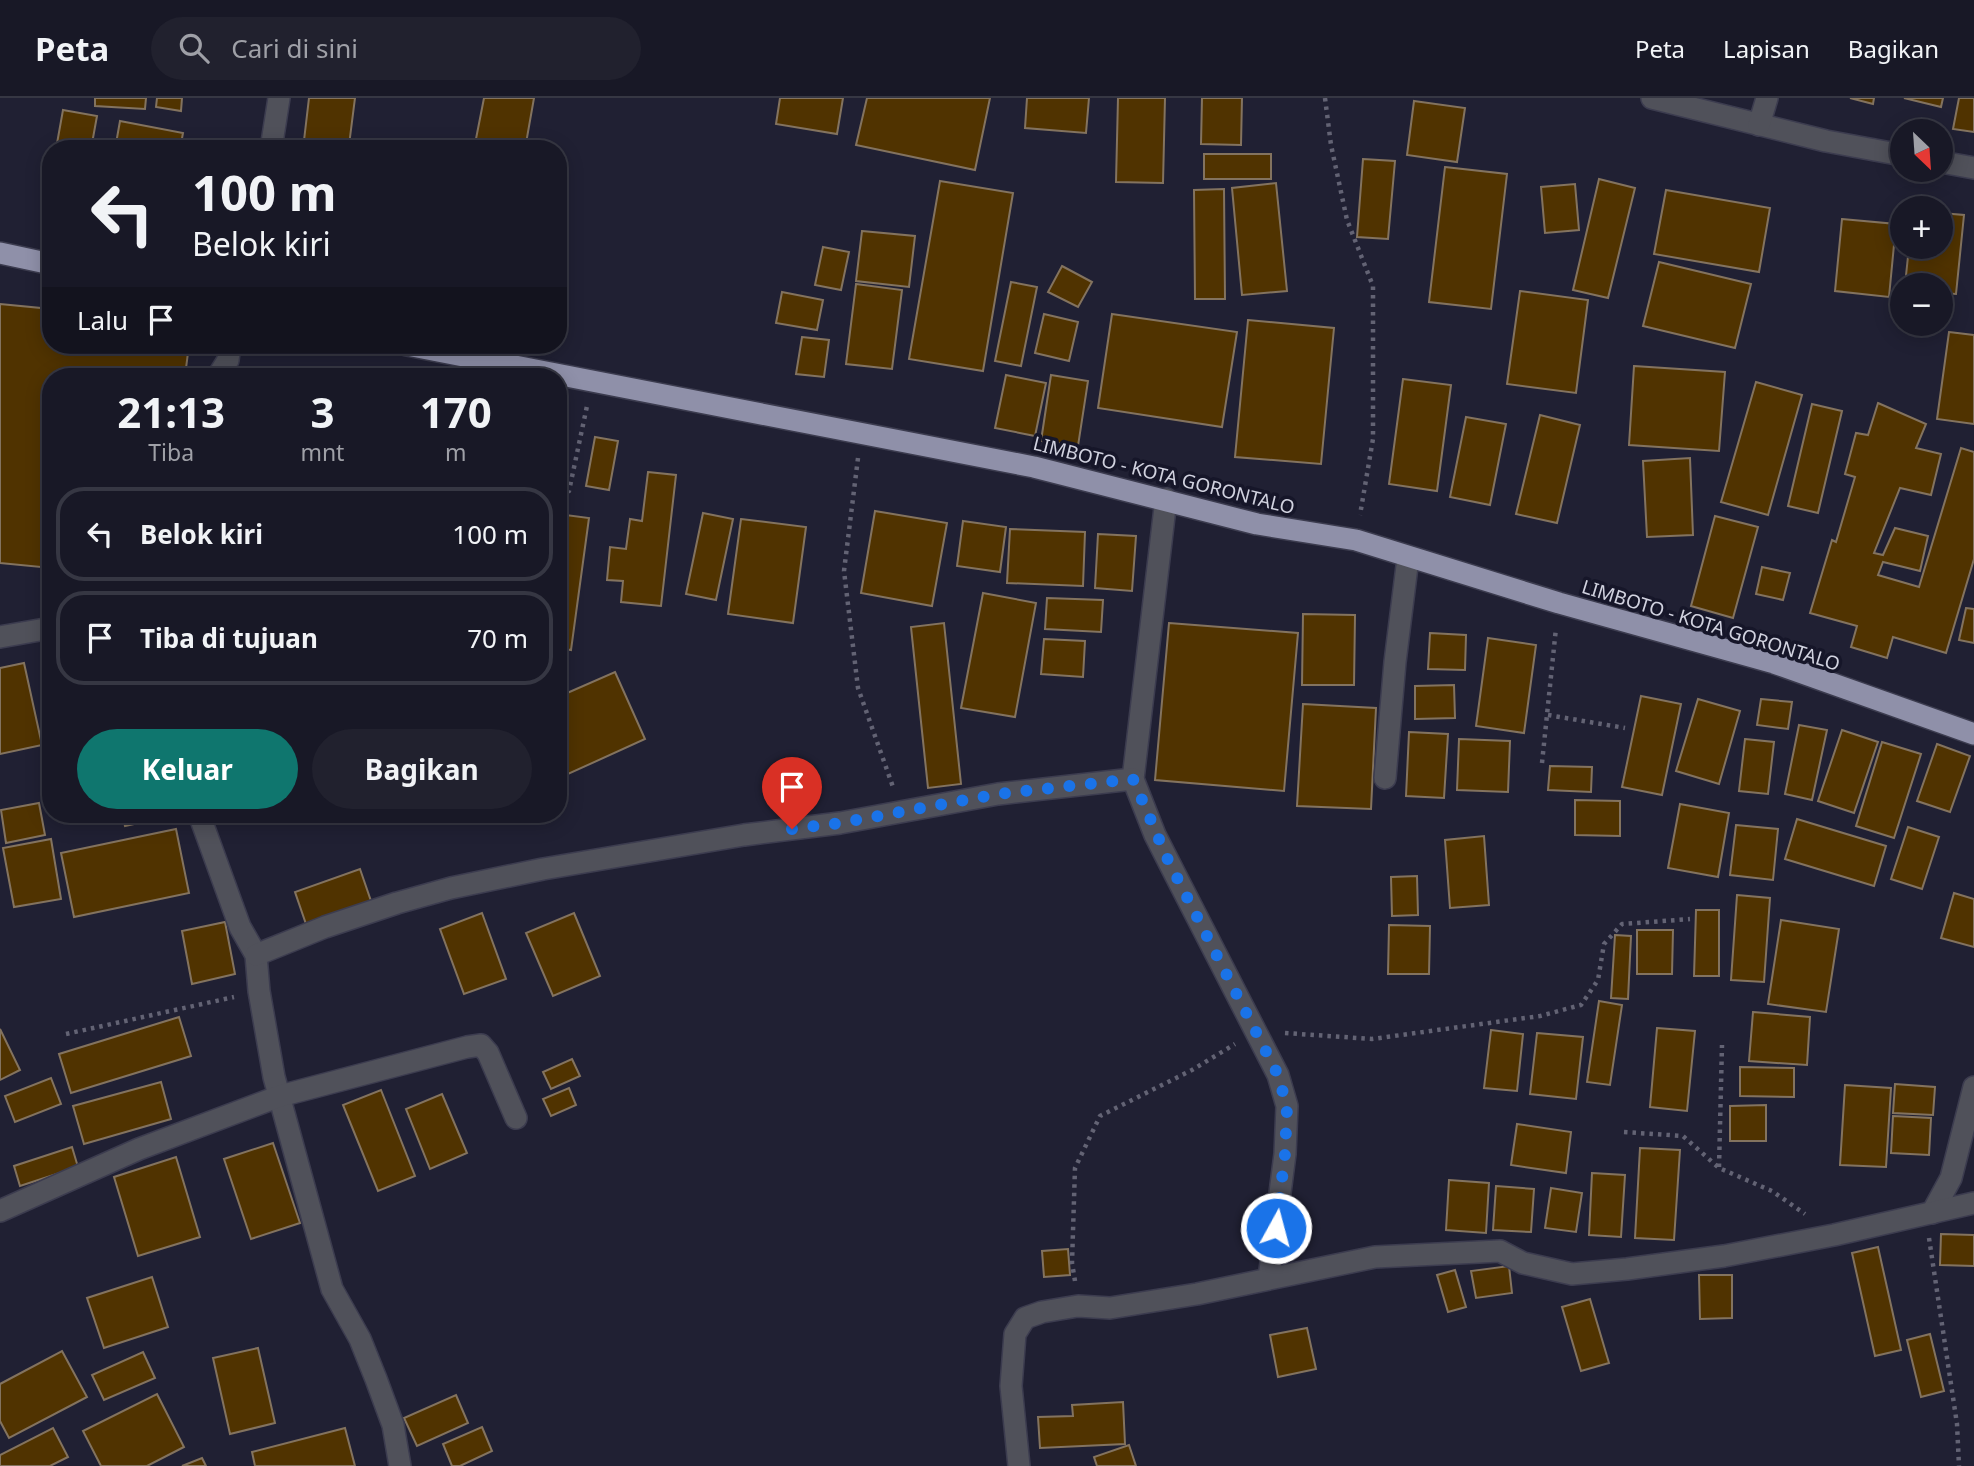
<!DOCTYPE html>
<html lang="id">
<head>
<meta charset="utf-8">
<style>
	body { margin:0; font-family:"Noto Sans",sans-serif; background:#21212e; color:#f1f3f6; height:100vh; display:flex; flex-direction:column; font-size:26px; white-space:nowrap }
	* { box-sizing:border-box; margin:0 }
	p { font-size:23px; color:#9fa0a7 }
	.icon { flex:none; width:38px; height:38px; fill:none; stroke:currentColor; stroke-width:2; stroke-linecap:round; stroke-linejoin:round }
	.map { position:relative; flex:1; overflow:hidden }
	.drawer { position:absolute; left:42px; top:270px; width:525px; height:455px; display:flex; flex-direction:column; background:#181826; border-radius:28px; box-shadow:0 4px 18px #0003,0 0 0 2px #363743 }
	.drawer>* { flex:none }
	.banner { position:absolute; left:42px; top:42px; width:525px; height:214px; border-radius:28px; box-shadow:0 4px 18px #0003,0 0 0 2px #363743; background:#181826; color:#f1f3f6; overflow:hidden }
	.needle { width:46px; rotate:155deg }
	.fabs { position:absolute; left:1890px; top:21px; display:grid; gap:14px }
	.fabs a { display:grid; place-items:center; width:63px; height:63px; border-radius:50%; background:#181826; box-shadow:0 4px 18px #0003,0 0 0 2px #363743; font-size:35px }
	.pin { position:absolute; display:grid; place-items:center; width:60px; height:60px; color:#fff; margin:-72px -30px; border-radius:50% 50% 50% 0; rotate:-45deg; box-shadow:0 0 7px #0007 }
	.pin .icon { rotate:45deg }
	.me { position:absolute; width:77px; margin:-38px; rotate:7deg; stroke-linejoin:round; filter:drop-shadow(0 0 5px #0008) }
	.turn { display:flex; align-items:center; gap:24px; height:147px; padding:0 35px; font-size:32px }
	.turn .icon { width:91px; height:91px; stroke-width:2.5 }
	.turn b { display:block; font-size:49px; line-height:60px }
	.then { display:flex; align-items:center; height:66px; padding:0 35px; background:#0003; gap:14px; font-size:26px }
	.eta { display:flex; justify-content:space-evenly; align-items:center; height:119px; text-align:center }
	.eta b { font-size:42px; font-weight:700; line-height:49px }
	.button { display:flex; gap:14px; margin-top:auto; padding:14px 35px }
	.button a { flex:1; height:80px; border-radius:42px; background:#0f766e; color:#fff; font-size:28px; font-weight:700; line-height:80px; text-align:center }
	.button a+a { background:#21212e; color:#f1f3f6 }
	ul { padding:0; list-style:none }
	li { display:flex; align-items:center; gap:21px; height:94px; margin:0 14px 10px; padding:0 21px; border:4px solid #363743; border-radius:28px }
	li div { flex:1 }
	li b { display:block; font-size:26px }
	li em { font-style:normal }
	header { display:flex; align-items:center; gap:42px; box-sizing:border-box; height:98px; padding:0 35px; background:#181826; border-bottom:2px solid #363743 }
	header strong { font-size:33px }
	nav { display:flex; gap:38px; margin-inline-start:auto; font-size:24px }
	.search { width:490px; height:63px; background:#21212e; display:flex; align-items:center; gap:18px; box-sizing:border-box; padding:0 24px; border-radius:38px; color:#9fa0a7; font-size:26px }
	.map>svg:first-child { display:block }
</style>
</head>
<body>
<header>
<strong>Peta</strong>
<div class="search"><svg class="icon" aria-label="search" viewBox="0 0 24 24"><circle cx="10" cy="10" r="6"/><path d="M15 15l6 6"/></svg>Cari di sini</div>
<nav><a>Peta</a><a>Lapisan</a><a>Bagikan</a></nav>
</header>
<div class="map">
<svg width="1974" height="1368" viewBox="0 0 1974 1368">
	<rect width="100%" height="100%" fill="#202033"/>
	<g fill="#503300" stroke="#83735f" stroke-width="2">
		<polygon points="95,0 146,0 145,11 95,8"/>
		<polygon points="157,0 182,0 181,13 156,9"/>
		<polygon points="309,0 355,0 349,47 386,51 303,51"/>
		<polygon points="484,0 534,0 525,51 474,51"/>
		<polygon points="780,0 843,0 837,36 776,26"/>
		<polygon points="867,0 990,0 975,72 856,47"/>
		<polygon points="1027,0 1089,0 1086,35 1025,30"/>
		<polygon points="1118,0 1165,0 1163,85 1116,84"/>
		<polygon points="1202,0 1242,0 1241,47 1201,46"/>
		<polygon points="1850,0 1874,0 1873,6"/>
		<polygon points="1904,0 1943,0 1941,9"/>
		<polygon points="1959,0 1974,0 1974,34 1953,31"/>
		<polygon points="1414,3 1465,10 1457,64 1407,57"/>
		<polygon points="63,12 97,18 91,51 56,51"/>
		<polygon points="120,23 183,35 180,51 115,51"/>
		<rect x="1204" y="56" width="67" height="25"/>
		<polygon points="1363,61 1395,63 1388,141 1357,139"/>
		<polygon points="1445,69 1507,76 1491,211 1429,204"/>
		<polygon points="1599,81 1635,90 1608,200 1573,192"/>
		<polygon points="940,83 1013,95 983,273 909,261"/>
		<polygon points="1276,85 1287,193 1242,197 1232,90"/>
		<polygon points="1575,86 1579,132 1545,135 1541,89"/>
		<polygon points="1224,91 1225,201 1195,201 1194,92"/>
		<polygon points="1666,92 1770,110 1759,174 1654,156"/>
		<polygon points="1941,115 1964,117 1956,196 1941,195 1941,187 1905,187 1909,149 1941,149"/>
		<polygon points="1842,121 1896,126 1889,199 1835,193"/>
		<polygon points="862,133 915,138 909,189 856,183"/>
		<polygon points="823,149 849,154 841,192 815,187"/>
		<polygon points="1659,164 1751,186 1735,250 1643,228"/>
		<polygon points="1062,168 1092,184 1078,209 1048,194"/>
		<polygon points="1011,184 1037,189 1021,268 995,263"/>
		<polygon points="856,186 902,192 892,271 846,266"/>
		<polygon points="1520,193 1588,202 1576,295 1507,286"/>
		<polygon points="782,194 823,202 817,232 776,225"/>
		<polygon points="0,206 51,211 51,247 189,247 185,278 51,278 51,470 0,465"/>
		<polygon points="1044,216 1078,224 1069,263 1035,255"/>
		<polygon points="1112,216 1237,234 1222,329 1098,310"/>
		<polygon points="1248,222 1334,230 1321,366 1235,359"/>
		<polygon points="1949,234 1974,237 1974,326 1937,321"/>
		<polygon points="802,239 829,242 824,279 796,276"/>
		<polygon points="1634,268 1725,274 1719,353 1629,347"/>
		<polygon points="1006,277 1046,285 1035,338 995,330"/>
		<polygon points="1051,277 1088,283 1078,348 1041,343"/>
		<polygon points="1403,281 1451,287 1437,393 1389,386"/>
		<polygon points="1756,284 1802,297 1768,417 1721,404"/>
		<polygon points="1878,305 1926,326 1916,350 1941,356 1931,397 1900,390 1874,455 1883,457 1895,430 1928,438 1920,473 1883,464 1878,477 1919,489 1961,350 1974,354 1974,461 1946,555 1893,539 1887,560 1851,549 1857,528 1810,515 1832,442 1836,444 1855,379 1845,376 1856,335 1868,337"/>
		<polygon points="1812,306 1842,313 1818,415 1788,408"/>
		<polygon points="1540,317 1580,327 1557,425 1516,416"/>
		<polygon points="1466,319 1506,326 1490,407 1450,399"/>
		<polygon points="595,339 618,343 609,392 586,388"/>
		<polygon points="1690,360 1693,437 1647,439 1643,363"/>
		<polygon points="648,374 676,377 661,508 621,504 623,483 607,482 610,449 626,451 630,421 642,423"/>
		<polygon points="875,413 947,425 932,508 861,495"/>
		<polygon points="703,415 733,421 716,502 686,496"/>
		<polygon points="558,416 589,420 571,552 558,550"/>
		<polygon points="1715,418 1758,429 1733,520 1691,508"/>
		<polygon points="741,421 806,429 793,525 728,516"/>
		<polygon points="963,423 1006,429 1000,474 957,468"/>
		<polygon points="1010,431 1085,434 1083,488 1007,485"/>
		<polygon points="1098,436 1136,438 1132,493 1095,490"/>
		<polygon points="1762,469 1790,475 1783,502 1756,496"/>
		<polygon points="983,495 1036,505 1015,619 961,610"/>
		<polygon points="1047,500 1103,502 1101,534 1045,531"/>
		<polygon points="1966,510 1974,511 1974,545 1959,542"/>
		<polygon points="1303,516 1355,517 1354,587 1302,587"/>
		<polygon points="944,525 961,686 928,690 911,529"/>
		<polygon points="1169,525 1298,535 1284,693 1155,682"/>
		<polygon points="1430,535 1466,537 1465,572 1428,571"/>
		<polygon points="1488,540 1536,547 1524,635 1476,628"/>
		<polygon points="1044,541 1085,543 1083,579 1041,576"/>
		<polygon points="24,565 42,647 0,656 0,570"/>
		<polygon points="615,574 645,641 568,676 558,653 558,599"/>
		<polygon points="1454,587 1455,620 1415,621 1415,588"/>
		<polygon points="1641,598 1681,606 1662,697 1622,689"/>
		<polygon points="1698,601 1740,613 1719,686 1676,673"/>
		<polygon points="1761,601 1792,604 1788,631 1757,627"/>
		<polygon points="1303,606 1376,610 1371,711 1297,708"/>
		<polygon points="1799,627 1827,632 1812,702 1785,696"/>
		<polygon points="1842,632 1878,644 1854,715 1818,703"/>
		<polygon points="1409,634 1448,636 1444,700 1406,698"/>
		<polygon points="1459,641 1510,643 1508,694 1457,692"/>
		<polygon points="1745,641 1774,644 1768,696 1739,693"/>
		<polygon points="1882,644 1921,656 1894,740 1856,728"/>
		<polygon points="1937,646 1970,658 1950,714 1917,703"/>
		<polygon points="1550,668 1592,669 1591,694 1548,692"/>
		<polygon points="1575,702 1620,703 1620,738 1575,737"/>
		<polygon points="39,705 45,737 6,745 1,712"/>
		<polygon points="1680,706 1729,715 1718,779 1668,770"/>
		<polygon points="122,716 179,716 125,728"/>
		<polygon points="1797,721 1886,748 1874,788 1785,761"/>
		<polygon points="1736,727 1778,731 1773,782 1730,777"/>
		<polygon points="1908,729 1939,739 1922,791 1891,781"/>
		<polygon points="176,731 189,795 74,819 61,755"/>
		<polygon points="1484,738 1489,807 1450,810 1445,742"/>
		<polygon points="51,741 61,801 14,809 3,750"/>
		<polygon points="360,771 372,806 307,829 295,794"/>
		<polygon points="1417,778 1418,817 1392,818 1391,779"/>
		<polygon points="1954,795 1974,801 1974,849 1941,840"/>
		<polygon points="1737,797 1770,800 1764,884 1731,882"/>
		<polygon points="1696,812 1719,812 1719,878 1694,878"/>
		<polygon points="482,815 506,881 464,896 440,831"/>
		<polygon points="574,815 600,878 553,898 526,835"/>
		<polygon points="1781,822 1839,831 1826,914 1768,906"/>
		<polygon points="225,824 235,876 192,886 182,833"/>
		<polygon points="1389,827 1430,828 1429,876 1388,876"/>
		<polygon points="1637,832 1673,832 1672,876 1637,876"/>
		<polygon points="1615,837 1631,838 1628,901 1611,900"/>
		<polygon points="1599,903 1622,907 1610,987 1587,984"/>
		<polygon points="1753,914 1810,919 1807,967 1749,963"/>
		<polygon points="179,919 191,958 71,995 59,956"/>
		<polygon points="1657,930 1695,933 1687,1013 1650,1009"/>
		<polygon points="0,931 20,972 0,982"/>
		<polygon points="1491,932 1523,936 1517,993 1484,990"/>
		<polygon points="1537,935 1583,939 1576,1001 1530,996"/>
		<polygon points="572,961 580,978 551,991 543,974"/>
		<polygon points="1740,969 1794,970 1794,999 1740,998"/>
		<polygon points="51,980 61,1006 15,1024 5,998"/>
		<polygon points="161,984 171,1021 84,1046 73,1008"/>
		<polygon points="1895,986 1935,989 1933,1017 1893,1015"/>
		<polygon points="1845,987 1891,990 1886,1069 1840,1067"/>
		<polygon points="569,990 576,1007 551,1018 543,1001"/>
		<polygon points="381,992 415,1078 378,1093 343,1007"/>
		<polygon points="442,996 467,1055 430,1071 406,1011"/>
		<polygon points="1766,1007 1766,1043 1730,1043 1730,1008"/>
		<polygon points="1893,1018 1931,1020 1929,1057 1891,1055"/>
		<polygon points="1517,1026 1571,1034 1566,1075 1511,1067"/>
		<polygon points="273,1045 300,1125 251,1141 224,1061"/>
		<polygon points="72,1049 78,1069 20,1088 14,1068"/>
		<polygon points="1640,1050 1680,1052 1674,1142 1635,1140"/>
		<polygon points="176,1059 200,1139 138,1158 114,1079"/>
		<polygon points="1592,1075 1625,1077 1621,1139 1589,1137"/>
		<polygon points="1449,1082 1489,1085 1486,1135 1446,1132"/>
		<polygon points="1496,1088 1534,1091 1531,1134 1493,1132"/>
		<polygon points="1551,1090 1582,1095 1576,1134 1545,1130"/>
		<polygon points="1941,1136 1974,1137 1974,1168 1940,1167"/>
		<polygon points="1878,1149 1901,1252 1875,1258 1852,1155"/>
		<polygon points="1068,1151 1070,1177 1044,1179 1042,1153"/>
		<polygon points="1509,1168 1512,1195 1476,1200 1471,1173"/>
		<polygon points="1455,1172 1466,1209 1448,1214 1437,1177"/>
		<polygon points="1699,1177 1732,1177 1732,1220 1700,1221"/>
		<polygon points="152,1179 168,1229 104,1250 87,1200"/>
		<polygon points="1590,1201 1609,1265 1581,1273 1562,1209"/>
		<polygon points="1307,1230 1316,1271 1278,1279 1270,1237"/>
		<polygon points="1930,1236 1944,1293 1921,1299 1907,1242"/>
		<polygon points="258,1250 275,1325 230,1336 213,1260"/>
		<polygon points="62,1253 87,1299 9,1340 0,1323 0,1286"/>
		<polygon points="143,1254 155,1280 104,1302 92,1277"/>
		<polygon points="157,1296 184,1349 147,1368 101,1368 83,1333"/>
		<polygon points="456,1297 468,1325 417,1348 404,1320"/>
		<polygon points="1123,1304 1125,1346 1040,1350 1038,1319 1073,1318 1072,1307"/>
		<polygon points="482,1329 492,1353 460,1368 452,1368 443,1346"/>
		<polygon points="53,1330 68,1359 50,1368 0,1368 0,1357"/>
		<polygon points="345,1330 355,1368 255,1368 252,1354"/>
		<polygon points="1129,1347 1136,1368 1097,1368 1094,1359"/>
		<polygon points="202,1360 206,1368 182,1368"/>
	</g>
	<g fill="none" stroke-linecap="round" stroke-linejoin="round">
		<g stroke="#3c3c4f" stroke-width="24">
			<g id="minor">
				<polyline points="1652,0 1826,43 1902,57"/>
				<polyline points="1759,27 1767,0"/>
				<polyline points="271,51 279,0"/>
				<polyline points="1941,64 1974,70"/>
				<polyline points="218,278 228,262 230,247"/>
				<polyline points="1166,401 1133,681 1155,737 1180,786 1278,977 1287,1008 1285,1056 1269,1180"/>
				<polyline points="0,539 51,530"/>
				<polyline points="1385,680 1395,564 1408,460"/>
				<polyline points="199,716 240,829 256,857 259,893 274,979 332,1191 360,1241 376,1281 393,1327 400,1368"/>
				<polyline points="256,857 325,829 397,805 451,790 543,771 744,737 840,725 998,696 1133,681"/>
				<polyline points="0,1113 139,1051 280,998 467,949 481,947 488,955 516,1020"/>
				<polyline points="1932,1115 1951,1080 1974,989"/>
				<polyline points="1019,1368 1011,1288 1015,1236 1025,1220 1042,1214 1078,1208 1110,1210 1197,1196 1375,1159 1500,1153 1523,1165 1572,1176 1627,1171 1724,1158 1834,1137 1974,1105"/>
			</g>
		</g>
		<g stroke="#3c3c4f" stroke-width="24">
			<g id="highway">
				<polyline points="0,155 51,166"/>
				<polyline points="407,247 1034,369 1257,426 1356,442 1559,505 1774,565 1974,636"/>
			</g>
		</g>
		<g stroke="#636374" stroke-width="4.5" stroke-dasharray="3.5 5" stroke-linecap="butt">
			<polyline points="1325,0 1331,47 1347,122 1373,188 1373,341 1360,417"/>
			<polyline points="858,360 844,473 858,590 893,689"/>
			<polyline points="558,395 569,393 587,308"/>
			<polyline points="1548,617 1625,630"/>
			<polyline points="1542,665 1556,530"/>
			<polyline points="1285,935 1372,941 1540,918 1581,907 1598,882 1604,846 1622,826 1690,821"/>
			<polyline points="66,936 234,899"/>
			<polyline points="1624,1034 1683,1038 1719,1070 1772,1093 1805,1116"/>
			<polyline points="1719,1069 1722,947"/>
			<polyline points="1929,1140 1957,1326 1959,1368"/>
			<polyline points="1075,1183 1072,1165 1075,1070 1100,1018 1192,972 1235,946"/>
		</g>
		<use href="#minor" stroke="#50515a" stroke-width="21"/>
		<use href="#highway" stroke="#8f90a9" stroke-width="21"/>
	</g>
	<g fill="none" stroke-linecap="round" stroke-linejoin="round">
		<polyline stroke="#1a73e8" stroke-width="12" stroke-dasharray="0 21.6" points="792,731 840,725 998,696 1133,681 1168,762 1278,977 1287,1009 1285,1056 1276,1130"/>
	</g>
	<g text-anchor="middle" stroke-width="7" stroke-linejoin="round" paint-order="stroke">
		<g font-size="19" fill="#d1d2df" stroke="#161629">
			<text transform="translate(1164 377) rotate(14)" y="7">LIMBOTO - KOTA GORONTALO</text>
			<text transform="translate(1711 527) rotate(17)" y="7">LIMBOTO - KOTA GORONTALO</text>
		</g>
	</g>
</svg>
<div class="fabs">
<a><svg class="needle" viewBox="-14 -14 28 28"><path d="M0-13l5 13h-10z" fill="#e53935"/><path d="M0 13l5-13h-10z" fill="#9fa0a7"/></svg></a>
<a>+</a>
<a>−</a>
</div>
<div class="pin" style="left:792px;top:731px;background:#d93025"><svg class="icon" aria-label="arrive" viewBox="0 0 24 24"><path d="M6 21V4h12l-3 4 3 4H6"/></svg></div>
<svg class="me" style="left:1276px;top:1130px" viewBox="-20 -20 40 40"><circle r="17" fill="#1a73e8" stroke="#fff" stroke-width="3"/><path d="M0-11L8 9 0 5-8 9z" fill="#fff"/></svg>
<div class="banner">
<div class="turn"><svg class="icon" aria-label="left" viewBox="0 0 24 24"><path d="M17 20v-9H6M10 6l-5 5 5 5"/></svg><div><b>100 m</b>Belok kiri</div></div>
<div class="then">Lalu<svg class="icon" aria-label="arrive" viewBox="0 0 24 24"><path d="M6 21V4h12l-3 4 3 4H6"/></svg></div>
</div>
<section class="drawer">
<div class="eta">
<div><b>21:13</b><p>Tiba</p></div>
<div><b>3</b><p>mnt</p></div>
<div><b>170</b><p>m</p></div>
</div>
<ul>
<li><svg class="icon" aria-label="left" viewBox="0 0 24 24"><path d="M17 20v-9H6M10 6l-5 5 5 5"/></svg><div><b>Belok kiri</b></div><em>100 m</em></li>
<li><svg class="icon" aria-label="arrive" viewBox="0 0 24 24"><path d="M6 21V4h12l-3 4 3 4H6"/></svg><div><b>Tiba di tujuan</b></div><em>70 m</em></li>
</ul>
<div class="button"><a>Keluar</a><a>Bagikan</a></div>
</section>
</div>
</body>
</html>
